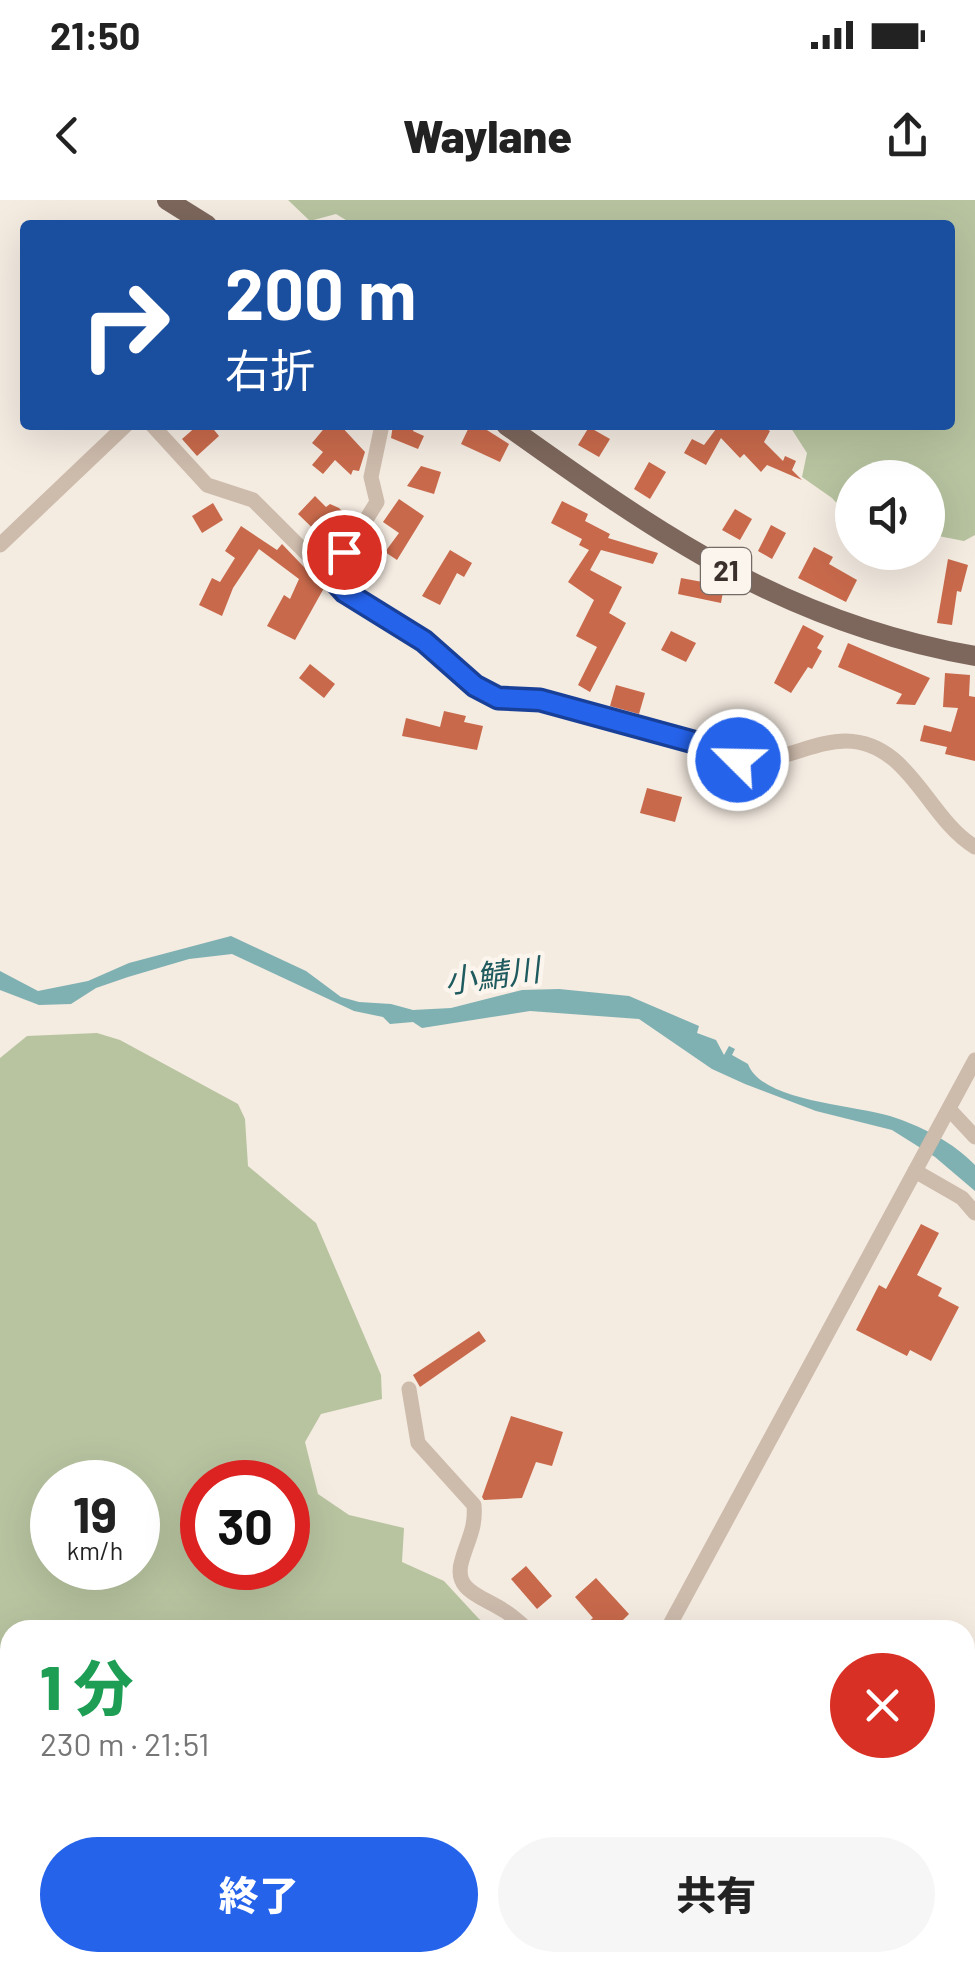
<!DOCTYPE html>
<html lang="ja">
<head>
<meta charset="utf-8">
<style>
	body { margin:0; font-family:Barlow,"Noto Sans JP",sans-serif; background:#f6f6f6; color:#222; height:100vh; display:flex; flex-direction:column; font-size:38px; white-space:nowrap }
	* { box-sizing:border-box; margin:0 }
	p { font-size:32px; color:#767676 }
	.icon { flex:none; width:55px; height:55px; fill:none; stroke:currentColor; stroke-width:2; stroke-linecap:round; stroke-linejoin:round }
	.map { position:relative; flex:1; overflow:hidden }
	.details { position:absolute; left:0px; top:1420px; width:975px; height:352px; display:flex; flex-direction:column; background:#fff; border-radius:30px 30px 0 0; box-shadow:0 10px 40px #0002 }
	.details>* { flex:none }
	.guide { position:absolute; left:20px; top:20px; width:935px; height:210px; border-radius:10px; box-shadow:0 10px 40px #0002; background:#1a4fa0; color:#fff; overflow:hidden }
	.tools { position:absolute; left:835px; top:260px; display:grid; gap:20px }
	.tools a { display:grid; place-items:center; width:110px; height:110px; border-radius:50%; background:#fff; box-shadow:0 10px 40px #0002; font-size:50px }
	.speed { position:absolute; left:30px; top:1260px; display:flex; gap:20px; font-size:50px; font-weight:700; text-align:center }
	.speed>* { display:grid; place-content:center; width:130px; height:130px; border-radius:50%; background:#fff; box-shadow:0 10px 40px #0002; line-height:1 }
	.speed small { font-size:25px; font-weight:400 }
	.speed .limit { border:15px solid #d22; background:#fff; color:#111 }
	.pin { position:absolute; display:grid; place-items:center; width:85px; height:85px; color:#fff; margin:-42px; border:5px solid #fff; border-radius:50%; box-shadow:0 2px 10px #0007 }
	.me { position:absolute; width:110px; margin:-55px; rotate:293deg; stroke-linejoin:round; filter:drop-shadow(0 0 8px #0008) }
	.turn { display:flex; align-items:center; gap:35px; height:210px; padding:0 40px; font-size:45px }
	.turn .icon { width:130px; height:130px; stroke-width:2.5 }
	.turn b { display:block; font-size:70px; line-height:85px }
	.round { display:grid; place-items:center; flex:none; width:105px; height:105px; border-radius:52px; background:#f6f6f6 }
	.headline { display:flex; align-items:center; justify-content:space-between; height:170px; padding:0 40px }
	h1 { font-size:60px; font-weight:800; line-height:75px; color:#1e9e55 }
	.button { display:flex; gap:20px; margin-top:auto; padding:20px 40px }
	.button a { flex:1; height:115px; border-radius:60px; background:#2563eb; color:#fff; font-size:40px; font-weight:800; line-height:115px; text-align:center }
	.button a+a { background:#f6f6f6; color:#222 }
	.status { display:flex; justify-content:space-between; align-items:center; height:70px; padding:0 50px; background:#fff; direction:ltr }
	.status svg { height:28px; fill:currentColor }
	header { display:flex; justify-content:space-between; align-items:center; height:130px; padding:0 40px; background:#fff; font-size:45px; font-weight:800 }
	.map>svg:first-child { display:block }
</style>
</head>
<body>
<div class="status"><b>21:50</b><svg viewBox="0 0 49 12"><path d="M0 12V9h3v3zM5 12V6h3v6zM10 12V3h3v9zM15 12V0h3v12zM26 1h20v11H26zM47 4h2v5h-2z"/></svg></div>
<header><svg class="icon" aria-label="back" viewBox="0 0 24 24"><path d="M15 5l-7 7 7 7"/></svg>Waylane<svg class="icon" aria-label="share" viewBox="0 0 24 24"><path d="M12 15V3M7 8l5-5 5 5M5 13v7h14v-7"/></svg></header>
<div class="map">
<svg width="975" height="1771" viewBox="0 0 975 1771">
	<rect width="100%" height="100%" fill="#f4ebe1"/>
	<g fill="#b8c4a0" fill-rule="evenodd">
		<polygon points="288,0 975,0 975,335 964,341 928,334 928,278 852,278 852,320 832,298 802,277 807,253 789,225 950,225 950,25 354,25 336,14 310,21"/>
		<path d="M97,833L120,840L238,904L245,919L248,966L316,1023L381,1175L382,1199L321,1214L305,1242L318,1294L349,1315L404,1328L402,1362L444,1381L479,1419L499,1430H10V1762L202,1763L195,1771H0V858L27,836ZM52,1282H138V1368H52ZM288,1282V1368H202V1282Z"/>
	</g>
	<path fill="#7fb0b2" d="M231,736L306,771L341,797L359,802L391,804L413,810L451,808L522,790L559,789L629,796L699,826L697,833L716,840L724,855L729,846L735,849L732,855L748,864C762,903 861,905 896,918C927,929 952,942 975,965V991L935,957L892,930L816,911L745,884L712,869L639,819L530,811L422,828L413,822L390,824L383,817L354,811L232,754L189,759L128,777L96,788L71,804L39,805L0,790V771L38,791L88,781L129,763Z"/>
	<g fill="#c8694b">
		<polygon points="198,225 210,225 219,236 197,256 182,239"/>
		<polygon points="327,225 340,225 365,252 359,271 353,270 351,275 335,260 323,274 312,265 323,252 312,243"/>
		<polygon points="393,225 415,225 413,231 424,236 418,249 391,238"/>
		<polygon points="470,225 479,225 509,244 500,262 461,244"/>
		<polygon points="719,225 760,225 770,231 764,242 783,261 785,256 796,261 792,270 802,280 767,265 761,272 744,254 740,258 721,238 706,265 684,253 692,239 704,245"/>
		<polygon points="589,227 610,239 599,257 578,245"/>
		<polygon points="649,262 666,272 650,299 634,289"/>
		<polygon points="421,266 441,272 434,294 407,286"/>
		<polygon points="315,296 326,307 330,304 339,308 352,321 328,349 325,340 298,314"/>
		<polygon points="399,299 424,316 397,360 385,352 399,333 383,322"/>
		<polygon points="562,301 588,314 585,321 610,334 608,338 658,353 653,364 601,350 590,370 622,387 609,413 626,423 590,492 578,485 597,447 576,436 594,400 568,382 589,350 579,345 582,339 551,323"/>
		<polygon points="213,303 223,320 202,333 192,316"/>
		<polygon points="735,309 752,319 740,340 722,330"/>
		<polygon points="771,325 786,333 772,359 758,351"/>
		<polygon points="241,326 277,350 282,344 324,388 295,440 267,426 284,395 290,399 299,379 259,349 233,388 222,416 199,405 212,378 220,382 235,358 225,351"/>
		<polygon points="814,347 833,357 829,364 857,380 846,402 798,378"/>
		<polygon points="450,350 472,363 464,377 457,373 440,405 422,396"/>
		<polygon points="948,359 968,365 961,392 957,391 952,425 937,423"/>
		<polygon points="681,378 724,386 721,403 678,394"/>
		<polygon points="803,425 824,436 817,448 822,451 812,469 808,467 791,493 774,483"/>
		<polygon points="671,431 696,443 686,462 661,450"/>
		<polygon points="848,443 930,478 915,505 896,504 902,494 838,467"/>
		<polygon points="310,464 335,484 324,498 299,478"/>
		<polygon points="945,473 970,475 969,496 975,497 975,561 945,554 947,547 920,541 924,525 951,532 958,508 943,507"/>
		<polygon points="616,485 645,493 639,514 610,506"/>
		<polygon points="444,511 466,516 464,522 483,526 477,550 402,536 406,518 440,527"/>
		<polygon points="647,588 682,597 675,622 640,613"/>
		<polygon points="921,1024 939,1033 917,1075 942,1088 938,1096 959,1107 931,1161 910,1150 907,1156 856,1130 879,1085 886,1089"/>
		<polygon points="479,1131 486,1141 420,1187 413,1175"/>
		<polygon points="511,1216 563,1232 552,1266 536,1262 522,1298 484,1300 482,1297"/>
		<polygon points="526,1366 552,1396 537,1409 511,1379"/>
		<polygon points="596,1378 629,1414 613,1430 579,1430 593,1418 575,1397"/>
	</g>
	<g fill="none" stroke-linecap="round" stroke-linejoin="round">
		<g stroke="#cdbbac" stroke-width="15">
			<path d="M152,225L207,285L253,300L345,392L423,441L475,486L498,498L539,500L730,551L738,560C750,559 764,560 777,557C800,552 822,541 846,541C910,542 927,618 975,647"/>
			<polyline points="0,345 126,225"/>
			<polyline points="325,369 354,339 377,302 371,277 382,225"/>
			<polyline points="949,909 975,937"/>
			<polyline points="915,971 962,998 975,1013"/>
			<path d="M409,1189L418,1243L474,1305C476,1328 468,1339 462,1360C452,1391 482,1396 503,1410C512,1415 520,1423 528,1430"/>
			<polyline points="667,1430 975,860"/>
			<polyline points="413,1771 417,1762"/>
		</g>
		<g stroke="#7d675c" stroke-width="20">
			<polyline points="167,0 207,25"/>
			<path d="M506,225C659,334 785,423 975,456"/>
		</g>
	</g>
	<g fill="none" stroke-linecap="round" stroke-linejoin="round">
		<g stroke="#184099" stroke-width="25">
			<polyline id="route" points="344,352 325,370 345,392 424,441 475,486 498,498 540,500 730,552 738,560"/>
		</g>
		<use href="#route" stroke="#2563eb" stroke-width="18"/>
	</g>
	<g text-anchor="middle" stroke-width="9" stroke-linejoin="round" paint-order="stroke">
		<rect fill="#fbf5ee" stroke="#756b66" stroke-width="2.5" x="701" y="348" width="50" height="46" rx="8"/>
		<g font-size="28" font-weight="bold" fill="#3b302b">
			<text x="726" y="381">21</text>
		</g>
		<g font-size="32" font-style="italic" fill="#1f5a5e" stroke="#fbf5ee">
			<text transform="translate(492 776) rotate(-8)" y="11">小鯖川</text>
		</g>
	</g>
</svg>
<div class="tools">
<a><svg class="icon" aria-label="sound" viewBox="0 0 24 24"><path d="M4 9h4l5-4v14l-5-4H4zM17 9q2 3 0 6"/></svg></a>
</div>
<div class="speed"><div>19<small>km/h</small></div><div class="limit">30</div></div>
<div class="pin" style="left:344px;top:352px;background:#d93025"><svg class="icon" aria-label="arrive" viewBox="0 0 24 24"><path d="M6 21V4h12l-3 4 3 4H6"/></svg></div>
<svg class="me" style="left:738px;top:560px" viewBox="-20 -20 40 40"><circle r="17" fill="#2563eb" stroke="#fff" stroke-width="3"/><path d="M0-11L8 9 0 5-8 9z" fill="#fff"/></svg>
<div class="guide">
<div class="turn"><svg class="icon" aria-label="right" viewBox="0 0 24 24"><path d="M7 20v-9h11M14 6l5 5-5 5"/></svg><div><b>200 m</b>右折</div></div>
</div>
<section class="details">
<div class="headline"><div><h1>1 分</h1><p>230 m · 21:51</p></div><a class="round" style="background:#d93025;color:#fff"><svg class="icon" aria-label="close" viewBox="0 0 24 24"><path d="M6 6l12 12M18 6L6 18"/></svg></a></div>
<div class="button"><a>終了</a><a>共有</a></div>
</section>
</div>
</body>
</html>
